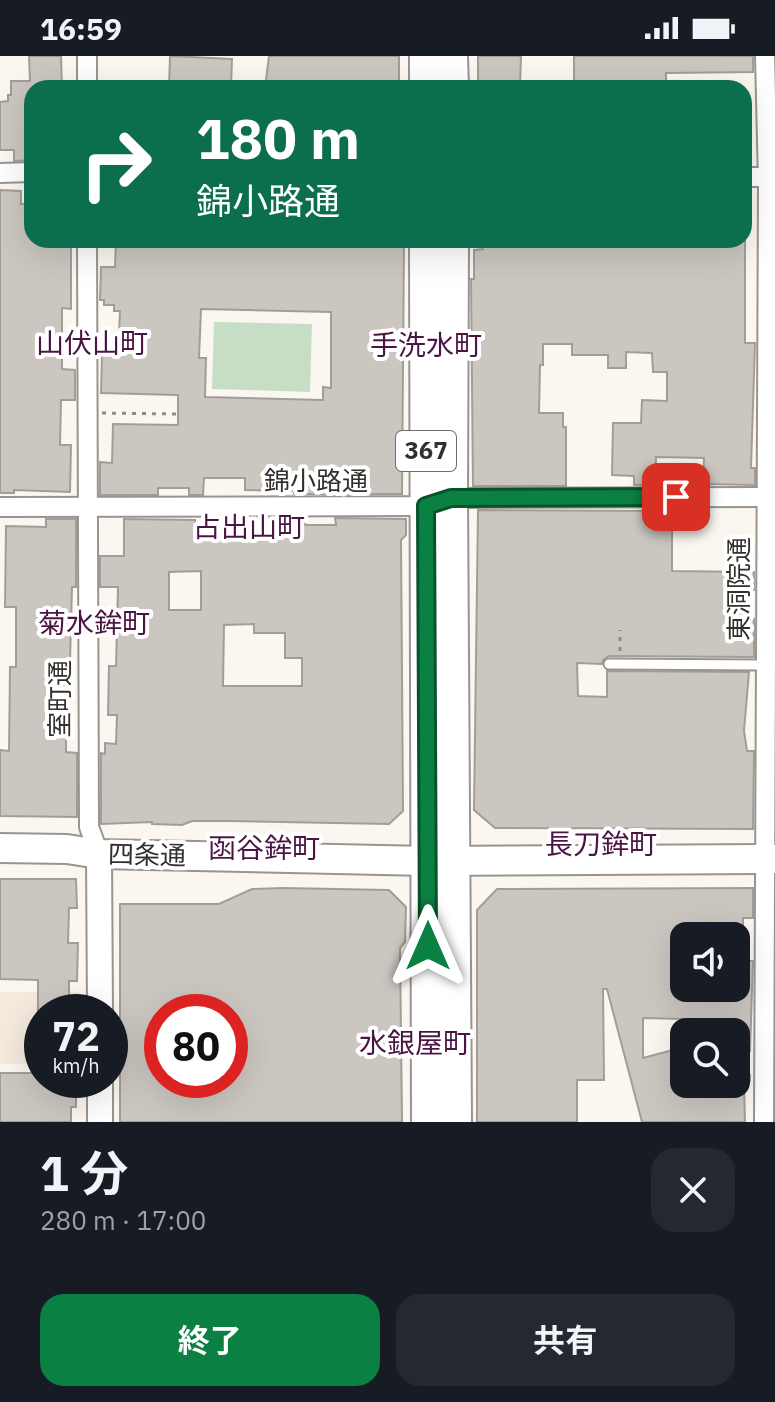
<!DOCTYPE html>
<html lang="ja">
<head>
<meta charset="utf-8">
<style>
	body { margin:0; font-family:"IBM Plex Sans","Noto Sans JP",sans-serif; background:#242831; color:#f1f3f6; height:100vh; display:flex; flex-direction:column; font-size:30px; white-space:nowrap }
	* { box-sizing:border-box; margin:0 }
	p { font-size:26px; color:#9ea1a6 }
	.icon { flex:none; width:44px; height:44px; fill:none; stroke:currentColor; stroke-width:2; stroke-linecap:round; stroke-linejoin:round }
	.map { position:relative; height:1066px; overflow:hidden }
	.details { display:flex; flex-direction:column; background:#171b24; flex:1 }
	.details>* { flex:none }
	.top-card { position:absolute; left:24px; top:24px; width:728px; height:168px; border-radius:24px; box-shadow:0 8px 32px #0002; background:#0b6e4f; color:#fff; overflow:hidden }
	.tools { position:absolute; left:670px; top:866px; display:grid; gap:16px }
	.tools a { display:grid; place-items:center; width:80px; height:80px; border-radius:16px; background:#171b24; box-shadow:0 8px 32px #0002; font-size:40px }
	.speed { position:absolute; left:24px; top:938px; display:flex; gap:16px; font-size:40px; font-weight:700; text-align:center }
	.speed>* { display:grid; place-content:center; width:104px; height:104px; border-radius:50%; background:#171b24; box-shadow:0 8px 32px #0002; line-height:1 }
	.speed small { font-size:20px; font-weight:400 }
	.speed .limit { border:12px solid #d22; background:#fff; color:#111 }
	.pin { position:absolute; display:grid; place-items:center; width:68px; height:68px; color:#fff; margin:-34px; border-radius:16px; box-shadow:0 4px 12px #0006 }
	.me { position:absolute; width:88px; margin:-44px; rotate:0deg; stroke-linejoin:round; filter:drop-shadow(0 0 6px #0008) }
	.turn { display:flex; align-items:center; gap:28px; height:168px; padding:0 40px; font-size:36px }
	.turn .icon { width:104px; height:104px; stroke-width:2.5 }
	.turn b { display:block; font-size:56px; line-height:68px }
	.round { display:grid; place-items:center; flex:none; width:84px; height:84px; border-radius:24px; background:#242831 }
	.overview { display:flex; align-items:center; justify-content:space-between; height:136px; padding:0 40px }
	h1 { font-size:48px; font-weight:700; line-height:60px }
	.cta { display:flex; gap:16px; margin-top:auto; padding:16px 40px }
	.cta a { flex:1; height:92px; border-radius:24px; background:#0b8043; color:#fff; font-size:32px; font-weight:700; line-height:92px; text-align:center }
	.cta a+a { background:#242831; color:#f1f3f6 }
	.status { display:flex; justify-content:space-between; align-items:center; height:56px; padding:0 40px; background:#171b24; direction:ltr }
	.status svg { height:22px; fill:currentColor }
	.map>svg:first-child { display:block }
</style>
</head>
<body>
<div class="status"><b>16:59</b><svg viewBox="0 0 49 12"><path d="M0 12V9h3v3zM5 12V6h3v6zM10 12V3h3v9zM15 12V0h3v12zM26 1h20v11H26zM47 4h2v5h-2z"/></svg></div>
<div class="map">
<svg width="775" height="1066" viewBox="0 0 775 1066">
	<rect width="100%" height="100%" fill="#fbf7f0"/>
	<polygon fill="#f4eade" points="0,936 79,936 78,956 42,956 42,1008 0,1008"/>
	<polygon fill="#c7dec6" points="214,266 312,268 310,336 212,333"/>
	<g fill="#cbc6c0" stroke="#a29d98" stroke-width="2" fill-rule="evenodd">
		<polygon points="29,0 61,0 62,32 32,32 32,69 27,69 28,94 32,94 32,104 14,105 14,94 0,94 0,46 8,45 8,39 11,39 11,25 30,25"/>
		<polygon points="170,0 232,3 231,32 169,32"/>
		<polygon points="269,0 399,0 399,32 265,32"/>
		<polygon points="478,0 521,0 520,31 478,31"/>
		<polygon points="574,0 753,0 753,16 666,17 666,25 620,25 620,32 574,32"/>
		<polygon points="0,134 21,135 21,148 32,148 32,184 71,184 71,253 62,252 62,313 75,314 75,344 61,344 60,389 71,389 70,436 14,434 14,437 0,437"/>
		<path d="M116,184H404L402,438H294V435L245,434V422H204L203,439H189V432H158V439H100V406L112,407L113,368L178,369V339L101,337L102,299L118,300L120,255H114V249H104V244H100L101,211H115ZM201,253L331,256V332L323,331V344L205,341L206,302H199Z"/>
		<polygon points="483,184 745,184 745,287 755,287 751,412 755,412 755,429 703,428 704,402 656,401 655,429 634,429 634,420 612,419 613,367 641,367 642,344 667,345 667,316 653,316 652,297 626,296 626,312 608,312 608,299 572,299 572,288 543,288 543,309 540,309 539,357 563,357 563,371 566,371 566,430 473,430 471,223 474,223 474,194 483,193"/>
		<polygon points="478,454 672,455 672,515 754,516 754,534 746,534 746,563 754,563 754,601 609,600 603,604 602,608 577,607 578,640 607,641 607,615 749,616 744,675 747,695 754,695 753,773 495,772 474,754"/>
		<path d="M305,462V469H336L335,462L406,463V479L401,484L403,755L389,768L230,765H192L182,769L152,768V766L101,768V697L105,698V687L116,688L117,659H108L109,610H116L118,531H100V500H124V463L195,464L196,474L219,476L249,475V463ZM201,515V554H169V516ZM254,568V577H285V602H302V630H223L224,569Z"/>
		<polygon points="46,463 76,463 76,531 72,531 70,607 66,607 66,696 77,697 77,761 0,760 0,694 9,695 10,611 16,611 16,551 5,551 6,470 46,471"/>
		<polygon points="0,823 76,823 77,852 69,852 68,887 78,887 77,925 69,925 69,956 38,956 38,924 0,923"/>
		<path d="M283,832L389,834L406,851L405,886L400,892L402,1066H120V848H219L252,833ZM162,956H233V1002H230V1024H162Z"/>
		<polygon points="753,832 753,862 743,862 743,880 684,880 684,932 736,932 736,905 753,905 750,995 736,995 736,976 683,976 683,963 643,962 643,1002 684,991 684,1028 736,1028 736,1007 750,1019 750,1025 744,1030 745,1066 642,1066 607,933 603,933 604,1024 577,1024 577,1066 477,1066 477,854 497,833"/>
		<polygon points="0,1017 42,1017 42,1024 76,1024 76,1051 71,1051 71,1066 0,1066"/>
	</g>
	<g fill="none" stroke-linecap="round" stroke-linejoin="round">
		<g stroke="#99948f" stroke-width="13">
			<polyline id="lane" points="609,608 764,609"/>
		</g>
		<g stroke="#99948f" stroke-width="22">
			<g id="street">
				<polyline points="87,0 87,32"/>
				<polyline points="0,117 32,116"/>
				<polyline points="744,121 775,121"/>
				<polyline points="87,184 89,771 99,798"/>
				<polyline points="0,451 426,450 451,442 775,441"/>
				<polyline points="764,1066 768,127 765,0"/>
			</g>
		</g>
		<g stroke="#99948f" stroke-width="28">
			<g id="secondary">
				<polyline points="99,798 100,956"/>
				<polyline points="100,1066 100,1024"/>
			</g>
		</g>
		<g stroke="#99948f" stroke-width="32">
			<polyline id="primary" points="0,792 67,793 99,798 428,805 775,803"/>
		</g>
		<g stroke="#99948f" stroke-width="36">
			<g id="highway">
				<polyline points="426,0 426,32"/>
				<polyline points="451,0 452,32"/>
				<polyline points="426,184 428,1066"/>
				<polyline points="452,184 451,442 455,1066"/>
			</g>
		</g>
		<g stroke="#8e8b86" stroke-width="3" stroke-dasharray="4 6" stroke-linecap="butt">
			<polyline points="102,357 178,358"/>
			<polyline points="620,595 620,574"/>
			<polyline points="736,998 748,998"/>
		</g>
		<use href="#lane" stroke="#fff" stroke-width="9"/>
		<use href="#street" stroke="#fff" stroke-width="18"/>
		<use href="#secondary" stroke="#fff" stroke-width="24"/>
		<use href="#primary" stroke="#fff" stroke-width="28"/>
		<use href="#highway" stroke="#fff" stroke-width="32"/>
	</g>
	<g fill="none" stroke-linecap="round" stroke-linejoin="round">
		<g stroke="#07532c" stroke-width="20">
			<polyline id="route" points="428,890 426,450 451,442 676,441"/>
		</g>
		<use href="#route" stroke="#0b8043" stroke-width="14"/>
	</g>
	<g text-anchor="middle" stroke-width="8" stroke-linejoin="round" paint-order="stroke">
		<rect fill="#fff" stroke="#706e6c" stroke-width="2" x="396" y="375" width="60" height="40" rx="6"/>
		<g font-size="24" font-weight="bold" fill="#32302d">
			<text x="426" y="403">367</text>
		</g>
		<g font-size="26" fill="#32302d" stroke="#fff">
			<text x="316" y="434">錦小路通</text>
			<text transform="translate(739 533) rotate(-90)" y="9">東洞院通</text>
			<text transform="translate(60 643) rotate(-90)" y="9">室町通</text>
			<text transform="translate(147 799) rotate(1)" y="9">四条通</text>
		</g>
		<g font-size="28" fill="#4a1543" stroke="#fff">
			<text x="92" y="297">山伏山町</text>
			<text x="426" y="299">手洗水町</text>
			<text x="249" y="481">占出山町</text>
			<text x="94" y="577">菊水鉾町</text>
			<text x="601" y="798">長刀鉾町</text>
			<text x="264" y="802">函谷鉾町</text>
			<text x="415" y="997">水銀屋町</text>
		</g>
	</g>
</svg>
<div class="tools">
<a><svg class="icon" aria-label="sound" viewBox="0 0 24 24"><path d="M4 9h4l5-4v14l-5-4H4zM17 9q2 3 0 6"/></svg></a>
<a><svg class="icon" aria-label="search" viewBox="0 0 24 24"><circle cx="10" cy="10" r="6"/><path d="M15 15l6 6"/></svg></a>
</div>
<div class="speed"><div>72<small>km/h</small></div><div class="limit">80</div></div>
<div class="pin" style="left:676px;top:441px;background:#d93025"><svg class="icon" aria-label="arrive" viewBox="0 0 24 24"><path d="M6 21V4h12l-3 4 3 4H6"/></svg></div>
<svg class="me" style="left:428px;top:890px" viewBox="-20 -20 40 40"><path d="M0-17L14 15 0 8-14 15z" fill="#0b8043" stroke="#fff" stroke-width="4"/></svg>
<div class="top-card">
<div class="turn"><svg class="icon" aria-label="right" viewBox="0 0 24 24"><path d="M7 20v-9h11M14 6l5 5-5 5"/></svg><div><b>180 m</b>錦小路通</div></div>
</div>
</div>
<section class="details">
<div class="overview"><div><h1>1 分</h1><p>280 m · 17:00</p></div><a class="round"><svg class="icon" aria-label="close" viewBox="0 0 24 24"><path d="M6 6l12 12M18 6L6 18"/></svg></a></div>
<div class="cta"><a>終了</a><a>共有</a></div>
</section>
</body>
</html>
